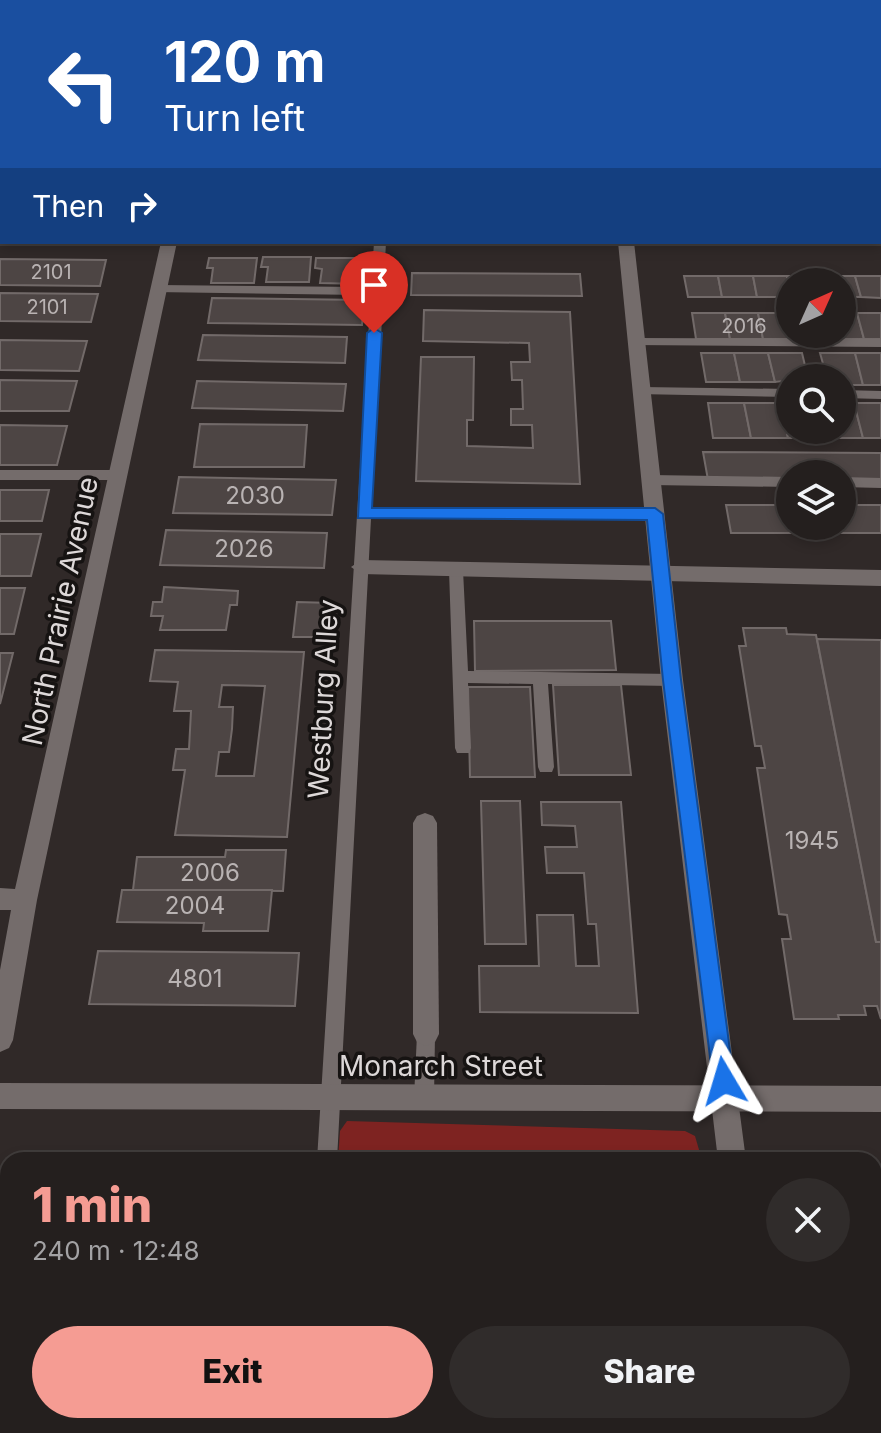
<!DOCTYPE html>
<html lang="en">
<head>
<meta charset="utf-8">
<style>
	body { margin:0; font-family:Inter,sans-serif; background:#302c2b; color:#f1f3f6; height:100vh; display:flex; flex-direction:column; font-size:30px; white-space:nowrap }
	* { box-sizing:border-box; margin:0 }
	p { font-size:26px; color:#a3a2a4 }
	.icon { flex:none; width:44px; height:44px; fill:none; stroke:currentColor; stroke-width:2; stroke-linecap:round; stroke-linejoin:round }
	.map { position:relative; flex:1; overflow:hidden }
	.drawer { position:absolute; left:0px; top:1152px; width:882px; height:282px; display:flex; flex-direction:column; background:#241f1e; border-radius:24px 24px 0 0; box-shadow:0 4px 12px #0003,0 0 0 2px #413d3c }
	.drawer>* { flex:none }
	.hud { position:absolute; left:0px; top:0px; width:882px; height:244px; box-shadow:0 4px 12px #0003,0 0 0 2px #413d3c; background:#1a4fa0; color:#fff; overflow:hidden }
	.needle { width:52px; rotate:45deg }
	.controls { position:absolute; left:776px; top:268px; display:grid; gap:16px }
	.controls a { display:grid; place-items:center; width:80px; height:80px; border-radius:50%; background:#241f1e; box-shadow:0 4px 12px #0003,0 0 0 2px #413d3c; font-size:40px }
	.pin { position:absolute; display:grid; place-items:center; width:68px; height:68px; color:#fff; margin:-82px -34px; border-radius:50% 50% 50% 0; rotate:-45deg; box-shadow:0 0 8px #0007 }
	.pin .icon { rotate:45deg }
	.me { position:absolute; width:88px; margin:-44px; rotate:353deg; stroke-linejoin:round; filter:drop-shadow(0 0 6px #0008) }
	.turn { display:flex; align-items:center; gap:28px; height:168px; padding:0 32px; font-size:36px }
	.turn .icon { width:104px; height:104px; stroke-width:2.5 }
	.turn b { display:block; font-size:56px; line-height:68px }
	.then { display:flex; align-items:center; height:76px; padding:0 32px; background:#0003; gap:16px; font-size:30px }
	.round { display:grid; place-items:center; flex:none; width:84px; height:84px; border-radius:42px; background:#302c2b }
	.headline { display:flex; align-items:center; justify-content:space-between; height:136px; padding:0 32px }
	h1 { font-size:48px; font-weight:800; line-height:60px; color:#f59c93 }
	.button { display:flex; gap:16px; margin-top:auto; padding:16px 32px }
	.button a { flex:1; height:92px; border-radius:48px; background:#f59c93; color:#111; font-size:32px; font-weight:800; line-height:92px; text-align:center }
	.button a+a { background:#302c2b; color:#f1f3f6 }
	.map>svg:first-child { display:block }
</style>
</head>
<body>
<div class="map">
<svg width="881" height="1433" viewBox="0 0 881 1433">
	<rect width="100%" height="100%" fill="#302928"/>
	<g fill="#7e2321">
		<polygon points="347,1121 685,1131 695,1136 702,1160 338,1160 340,1131"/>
		<polygon points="324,1426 729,1426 729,1433 323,1433"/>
	</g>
	<g fill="#4d4544" stroke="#726a69" stroke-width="2" fill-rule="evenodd">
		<polygon points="0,48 2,48 0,132"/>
		<polygon points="263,257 311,257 309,282 266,282 268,267 261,267"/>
		<polygon points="209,258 257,258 254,283 211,283 213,268 207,268"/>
		<polygon points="316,258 365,258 363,284 320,283 322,269 315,268"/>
		<polygon points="0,259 106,260 100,286 0,285"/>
		<polygon points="412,273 580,274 582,296 411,295"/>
		<polygon points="684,276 718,276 722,297 688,297"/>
		<polygon points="718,276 753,276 757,297 722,297"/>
		<polygon points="753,276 787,276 790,297 757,297"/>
		<polygon points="787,276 821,276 823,282 790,282 790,289"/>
		<polygon points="821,276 855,276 861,297 842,297 842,282 823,282"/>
		<polygon points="855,276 881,276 881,298 861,297"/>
		<polygon points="0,293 98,294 91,322 0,321"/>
		<polygon points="212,298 364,300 362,325 208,323"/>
		<polygon points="424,310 570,312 580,484 416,481 421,357 474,357 473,420 467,420 467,446 533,448 532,425 511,425 511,409 523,409 522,380 512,380 511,362 530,362 529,343 423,341"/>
		<polygon points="692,313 725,313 730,339 696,339"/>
		<polygon points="725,313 758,313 763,339 730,339"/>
		<polygon points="758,313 790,313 790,334 796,334 797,339 763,339"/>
		<polygon points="842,313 857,313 864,339 831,339 829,334 842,334"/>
		<polygon points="857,313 881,313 881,339 864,339"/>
		<polygon points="203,335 347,337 345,363 198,360"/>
		<polygon points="0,340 87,341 79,371 0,370"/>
		<polygon points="701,353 734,353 740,382 706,382"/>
		<polygon points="734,353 768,353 775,382 740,382"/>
		<polygon points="768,353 802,353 808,378 775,382"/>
		<polygon points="820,353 855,353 863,385 842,385 842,378 827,378"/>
		<polygon points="855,353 881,353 881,385 863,385"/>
		<polygon points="0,380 77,381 69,411 0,411"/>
		<polygon points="197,381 346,384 343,411 192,408"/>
		<polygon points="708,403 744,403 751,438 713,438"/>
		<polygon points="744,403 781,403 788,438 751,438"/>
		<polygon points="781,403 790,403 790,430 824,430 826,438 788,438"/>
		<polygon points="842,403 854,403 863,438 826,438 824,430 842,430"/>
		<polygon points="854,403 881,403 881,438 863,438"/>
		<polygon points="200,424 307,425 304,467 194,467"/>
		<polygon points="0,425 67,426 57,465 0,465"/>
		<polygon points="703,452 881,453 881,481 842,481 842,474 790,474 790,481 708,480"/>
		<polygon points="179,477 336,480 332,515 173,513"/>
		<polygon points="0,490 49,490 42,521 0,521"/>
		<polygon points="726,505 790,505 790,526 842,526 842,505 881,505 881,533 731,533"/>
		<polygon points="166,530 327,533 324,568 160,565"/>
		<polygon points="0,534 41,534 31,576 0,576"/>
		<polygon points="164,587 238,591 237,605 230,605 226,630 160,630 163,616 151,616 153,602 162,602"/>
		<polygon points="0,588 25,588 14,634 0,634"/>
		<polygon points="297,602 332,603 329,637 293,637"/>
		<polygon points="474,621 611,621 616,670 475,671"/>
		<polygon points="743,628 786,628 787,634 816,635 876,942 881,942 881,1019 877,1006 864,1006 866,1015 838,1015 839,1019 794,1019 782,939 791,939 787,915 779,914 757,768 765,768 761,746 755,746 739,646 746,646"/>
		<polygon points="817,639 881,640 881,942 876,942"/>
		<path d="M155,650L304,652L287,837L175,835L185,770H173L176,749H189L191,711H174L178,682L150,681ZM222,685L265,686L254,776H216L219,752H229L232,729L233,707H219Z"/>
		<polygon points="0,653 13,653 0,704"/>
		<polygon points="553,685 621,685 631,775 559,775"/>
		<polygon points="468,687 530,687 535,777 470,777"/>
		<polygon points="481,801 520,801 526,944 485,944"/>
		<polygon points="541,802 621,802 638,1013 480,1012 479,966 539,966 537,915 573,915 576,966 599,966 596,924 588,924 584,873 547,873 545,847 577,847 575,826 542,825"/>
		<polygon points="226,850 286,850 283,891 133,890 137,857 225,857"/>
		<polygon points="122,890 272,890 268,931 203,931 204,923 117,922"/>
		<polygon points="98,951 299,953 295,1006 89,1004"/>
		<rect x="874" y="1197" width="7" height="63"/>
		<polygon points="874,1300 879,1300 881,1309 881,1367 874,1367"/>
		<polygon points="22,1426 172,1426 171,1433 21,1433"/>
	</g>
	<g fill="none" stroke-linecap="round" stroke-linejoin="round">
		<g fill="#746c6b" fill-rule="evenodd">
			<rect x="403" y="0" width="10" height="2"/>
			<rect x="829" y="0" width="10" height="2"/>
			<rect x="880" y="150" width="1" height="9"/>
			<polygon points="374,242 386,242 372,509 655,509 662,514 655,519 371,519 337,1160 317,1160"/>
			<polygon points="159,285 362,287 368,291 362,295 155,292 155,286"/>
			<polygon points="637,338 881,339 881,347 632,345 631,342"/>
			<polygon points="642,387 790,389 790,397 637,394 637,388"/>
			<polygon points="842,390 881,391 881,399 842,398"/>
			<polygon points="0,470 118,470 125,475 118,480 0,480"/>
			<polygon points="651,475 790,477 790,487 651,485 644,480"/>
			<polygon points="842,477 881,478 881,488 842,487"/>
			<polygon points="456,565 463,570 468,671 672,674 678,676 680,680 678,684 672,686 548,684 554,767 552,772 540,772 538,767 533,684 468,683 471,748 469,753 457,753 455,748 449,570"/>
			<polygon points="426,1025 433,1028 435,1034 434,1098 431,1104 424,1107 417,1104 414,1098 417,1034 419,1028"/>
			<polygon points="298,1426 320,1426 319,1433 297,1433"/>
		</g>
		<g fill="#746c6b" fill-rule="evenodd">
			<rect x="215" y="0" width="14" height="2"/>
			<rect x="0" y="21" width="2" height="8"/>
			<polygon points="881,233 881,243 876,242 880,242"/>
			<polygon points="161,242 177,242 37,900 13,1040 9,1048 0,1052 0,970 11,910 0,910 0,888 15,889"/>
			<polygon points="361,560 881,570 881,586 361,574 351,567"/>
			<polygon points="425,813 433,816 437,823 439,1034 435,1042 426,1046 417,1042 413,1034 413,823 417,816"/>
			<polygon points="0,1083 881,1086 881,1112 0,1109"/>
		</g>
		<g fill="#746c6b" fill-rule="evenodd">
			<rect x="595" y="0" width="14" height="2"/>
			<polygon points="618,242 634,242 683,680 746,1160 718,1160 661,680"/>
			<rect x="741" y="1426" width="30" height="7"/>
		</g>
	</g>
	<polygon fill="#1a73e8" stroke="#114b97" stroke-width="2" points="374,328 382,333 372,508 655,508 663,514 681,680 734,1081 731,1088 724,1091 716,1088 713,1081 663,680 647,520 358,518 367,333"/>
	<g text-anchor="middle" stroke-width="7" stroke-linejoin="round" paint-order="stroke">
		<g font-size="20" fill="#b9b3b3">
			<text x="51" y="279">2101</text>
			<text x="47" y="314">2101</text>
			<text x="744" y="333">2016</text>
		</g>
		<g font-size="24" fill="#b9b3b3">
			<text x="255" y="504">2030</text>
			<text x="244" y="557">2026</text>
			<text x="812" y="849">1945</text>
			<text x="210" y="881">2006</text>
			<text x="195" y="914">2004</text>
			<text x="195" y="987">4801</text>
		</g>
		<g font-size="28" fill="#ddd8d8" stroke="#161312">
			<text transform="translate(60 611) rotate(-78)" y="10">North Prairie Avenue</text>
			<text transform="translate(323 699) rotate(-87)" y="10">Westburg Alley</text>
			<text x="441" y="1076">Monarch Street</text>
		</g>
	</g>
</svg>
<div class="controls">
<a><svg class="needle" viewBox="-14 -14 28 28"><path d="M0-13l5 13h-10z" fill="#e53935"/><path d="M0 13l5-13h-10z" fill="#a3a2a4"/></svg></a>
<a><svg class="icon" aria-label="search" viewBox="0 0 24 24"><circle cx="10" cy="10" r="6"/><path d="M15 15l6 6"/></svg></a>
<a><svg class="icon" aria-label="layers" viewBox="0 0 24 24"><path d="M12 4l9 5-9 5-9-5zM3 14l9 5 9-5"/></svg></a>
</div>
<div class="pin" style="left:374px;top:333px;background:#d93025"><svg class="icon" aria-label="arrive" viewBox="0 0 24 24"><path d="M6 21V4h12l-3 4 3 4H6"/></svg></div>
<svg class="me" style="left:724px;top:1081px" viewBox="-20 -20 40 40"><path d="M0-17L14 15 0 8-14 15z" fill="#1a73e8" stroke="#fff" stroke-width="4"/></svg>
<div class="hud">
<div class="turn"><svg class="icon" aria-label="left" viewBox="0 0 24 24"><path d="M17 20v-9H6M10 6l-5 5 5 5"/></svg><div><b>120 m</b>Turn left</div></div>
<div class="then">Then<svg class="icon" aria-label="right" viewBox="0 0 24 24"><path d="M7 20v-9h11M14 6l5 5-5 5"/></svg></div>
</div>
<section class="drawer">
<div class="headline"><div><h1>1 min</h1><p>240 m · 12:48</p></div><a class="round"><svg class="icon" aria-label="close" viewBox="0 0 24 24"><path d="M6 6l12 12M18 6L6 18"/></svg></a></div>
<div class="button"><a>Exit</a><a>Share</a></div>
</section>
</div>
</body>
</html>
